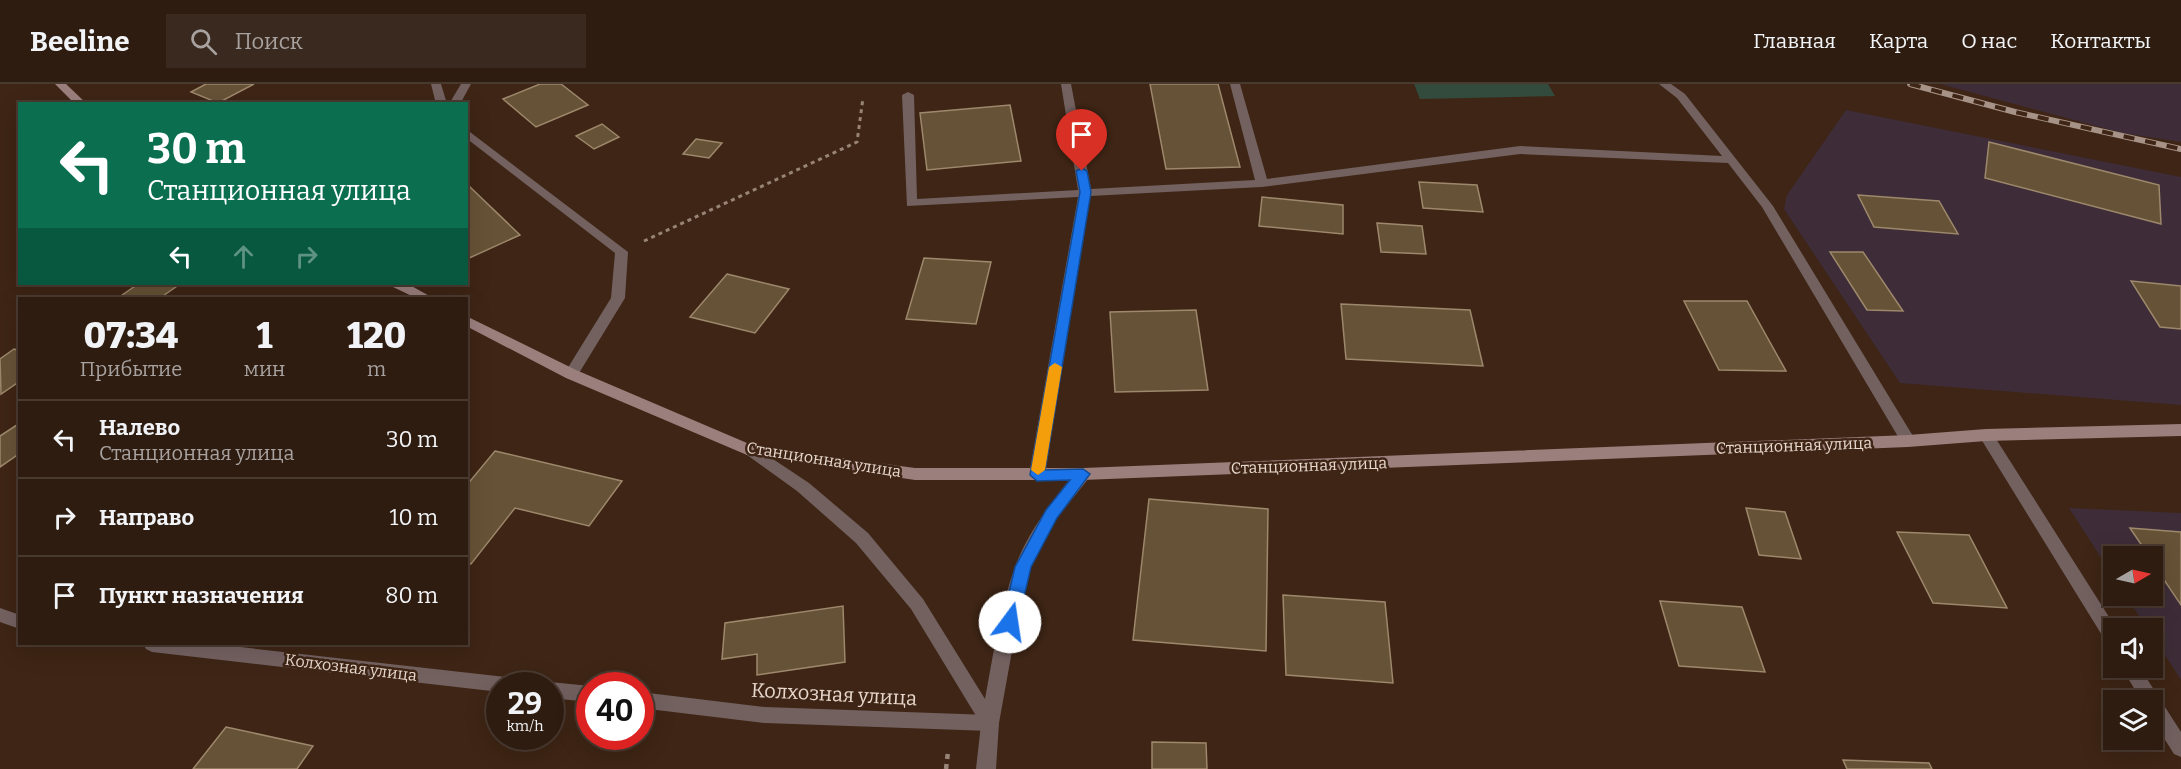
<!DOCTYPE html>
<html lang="ru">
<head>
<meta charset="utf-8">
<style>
	body { margin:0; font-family:Bitter,serif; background:#3a291e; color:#f1f3f6; height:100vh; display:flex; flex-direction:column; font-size:22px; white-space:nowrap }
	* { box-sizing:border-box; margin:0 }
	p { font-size:20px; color:#a7a19f }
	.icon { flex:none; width:33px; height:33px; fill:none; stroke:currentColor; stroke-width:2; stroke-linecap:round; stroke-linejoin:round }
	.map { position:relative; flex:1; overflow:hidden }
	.side { position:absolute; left:18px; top:213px; width:450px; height:348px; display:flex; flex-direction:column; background:#2e1c10; border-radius:0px; box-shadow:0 6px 24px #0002,0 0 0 2px #493a30 }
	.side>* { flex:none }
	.hud { position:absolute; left:18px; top:18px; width:450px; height:183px; border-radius:0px; box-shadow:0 6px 24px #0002,0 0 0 2px #493a30; background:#0b6e4f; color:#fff; overflow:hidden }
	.needle { width:39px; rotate:81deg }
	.controls { position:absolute; left:2103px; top:462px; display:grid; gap:12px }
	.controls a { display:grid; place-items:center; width:60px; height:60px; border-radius:0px; background:#2e1c10; box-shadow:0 6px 24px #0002,0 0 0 2px #493a30; font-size:30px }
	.speed { position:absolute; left:486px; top:588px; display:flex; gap:12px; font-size:30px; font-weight:700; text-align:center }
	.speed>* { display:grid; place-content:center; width:78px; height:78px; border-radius:50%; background:#2e1c10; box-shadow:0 6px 24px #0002,0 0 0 2px #493a30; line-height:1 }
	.speed small { font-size:15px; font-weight:400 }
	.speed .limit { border:9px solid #d22; background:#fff; color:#111 }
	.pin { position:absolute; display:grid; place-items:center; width:51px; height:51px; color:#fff; margin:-62px -26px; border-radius:50% 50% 50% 0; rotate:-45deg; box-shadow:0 0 6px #0007 }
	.pin .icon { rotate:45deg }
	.me { position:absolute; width:66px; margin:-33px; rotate:14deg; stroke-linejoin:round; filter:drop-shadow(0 0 4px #0008) }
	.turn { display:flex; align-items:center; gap:21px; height:126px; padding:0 30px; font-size:27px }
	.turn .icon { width:78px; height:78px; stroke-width:2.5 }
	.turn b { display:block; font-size:42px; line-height:51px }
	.lanes { display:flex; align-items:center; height:57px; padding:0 30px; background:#0003; justify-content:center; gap:30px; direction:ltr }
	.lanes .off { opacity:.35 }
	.eta { display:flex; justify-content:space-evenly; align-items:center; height:102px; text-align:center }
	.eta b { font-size:36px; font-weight:800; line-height:42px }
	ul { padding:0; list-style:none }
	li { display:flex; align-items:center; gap:18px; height:78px; padding:0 30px; border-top:2px solid #493a30 }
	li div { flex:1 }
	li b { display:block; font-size:22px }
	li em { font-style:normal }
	header { display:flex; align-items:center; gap:36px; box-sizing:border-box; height:84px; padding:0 30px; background:#2e1c10; border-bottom:2px solid #493a30 }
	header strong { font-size:28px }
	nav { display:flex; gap:33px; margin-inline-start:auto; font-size:21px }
	.search { width:420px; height:54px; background:#3a291e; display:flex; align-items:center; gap:15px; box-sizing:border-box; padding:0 21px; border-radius:0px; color:#a7a19f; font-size:22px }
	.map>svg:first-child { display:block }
</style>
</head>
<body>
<header>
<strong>Beeline</strong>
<div class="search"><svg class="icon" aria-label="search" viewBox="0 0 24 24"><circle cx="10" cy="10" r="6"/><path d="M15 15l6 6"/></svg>Поиск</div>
<nav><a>Главная</a><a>Карта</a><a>О нас</a><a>Контакты</a></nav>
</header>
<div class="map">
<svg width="2181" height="685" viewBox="0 0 2181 685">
	<rect width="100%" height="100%" fill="#3e2515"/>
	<g fill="#3e2d38">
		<polygon points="1940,0 2181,0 2181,58 2122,49"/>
		<polygon points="1846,26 2181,93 2181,321 1900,299 1784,125 1787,111"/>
		<polygon points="2069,424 2181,429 2181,596 2153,552 2152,544 2147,544 2126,512 2152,512 2152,472 2114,472 2113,492"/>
	</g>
	<polygon fill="#334b3c" points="1414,0 1548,0 1555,12 1420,15"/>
	<g fill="#665236" stroke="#9d886c" stroke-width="1.5">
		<polygon points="206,0 254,0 218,19 191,8"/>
		<polygon points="540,0 561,0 588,21 536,43 503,15"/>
		<polygon points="1150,0 1218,0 1240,83 1166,85"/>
		<polygon points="1010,21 1021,77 927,86 920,29"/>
		<polygon points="602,40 619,53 594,65 576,52"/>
		<polygon points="696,55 722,59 709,74 683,70"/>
		<polygon points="1989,58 2159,101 2161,140 1985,94"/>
		<polygon points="1419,98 1477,101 1483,128 1423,124"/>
		<polygon points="470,103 520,151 467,175 466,105"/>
		<polygon points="1858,111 1939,117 1958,150 1874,143"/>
		<polygon points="1262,113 1343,121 1343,150 1259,142"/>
		<polygon points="1377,139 1422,142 1426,170 1381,168"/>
		<polygon points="1830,168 1863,168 1903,227 1867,226"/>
		<polygon points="924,174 991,178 976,240 906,235"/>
		<polygon points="727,190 789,205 755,249 690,233"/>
		<polygon points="2131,197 2181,202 2181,245 2160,243"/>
		<polygon points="138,200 180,200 160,214 118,214"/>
		<polygon points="1684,217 1747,217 1786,287 1719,286"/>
		<polygon points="1341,220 1470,226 1483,282 1346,275"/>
		<polygon points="1196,226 1208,306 1115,308 1110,228"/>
		<polygon points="14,265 20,267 20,297 1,310 0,275"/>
		<polygon points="20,339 20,369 0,383 0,352"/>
		<polygon points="495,367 622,397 589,442 515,424 471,480 466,479 466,402"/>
		<polygon points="1149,415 1268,425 1266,567 1133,556"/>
		<polygon points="1746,424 1785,428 1801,475 1759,471"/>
		<polygon points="2130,444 2181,448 2181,521 2152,478 2152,472 2149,472"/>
		<polygon points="1897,448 1969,451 2007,524 1933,519"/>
		<polygon points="1283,511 1385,518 1393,599 1286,591"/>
		<polygon points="1660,517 1742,523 1765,588 1679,582"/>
		<polygon points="843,522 845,578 757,591 757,570 722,575 725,539"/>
		<polygon points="226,643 313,662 297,685 193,685"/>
		<polygon points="1152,658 1206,659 1207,685 1152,685"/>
		<polygon points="1843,676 1929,679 1932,685 1847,685"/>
	</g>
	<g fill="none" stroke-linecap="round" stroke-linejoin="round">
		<polyline stroke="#988477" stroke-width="3" stroke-dasharray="4 4" stroke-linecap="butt" points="644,157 857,58 863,14"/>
		<polyline stroke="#988477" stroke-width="4.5" stroke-dasharray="5 5" stroke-linecap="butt" points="946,685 948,668"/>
		<g fill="#736160" fill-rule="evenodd">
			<polygon points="431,0 441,0 447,20 436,20"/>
			<polygon points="1061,0 1071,0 1091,105 1255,96 1230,0 1240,0 1267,95 1520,62 1722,72 1677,14 1659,0 1671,0 1685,10 1773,122 1916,357 1913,361 1903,361 1762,123 1728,79 1520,70 1262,103 1090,112 1045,391 1043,395 1031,395 1029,391 1078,113 907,122 902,11 908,8 914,11 917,115 1078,106"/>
			<polygon points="466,45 628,168 625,214 576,294 566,294 564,290 611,214 615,169 466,54"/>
			<polygon points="1986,345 1991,347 2116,544 2114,544 2114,563 2108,561 1981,355 1978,351 1981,347"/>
			<polygon points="2122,584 2140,584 2181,648 2181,673 2174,670 2152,635 2152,616 2141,616"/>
		</g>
		<g fill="#736160" fill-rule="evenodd">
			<polygon points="461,0 471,0 460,20 449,20"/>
			<polygon points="0,524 20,531 20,545 0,538"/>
			<polygon points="143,560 213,560 514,594 520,596 523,602 500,602 500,608 152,568 146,565"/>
			<polygon points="550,598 590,602 590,618 550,614 550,602 543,602"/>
			<polygon points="640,608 765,623 990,631 997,633 999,639 997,645 990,647 765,639 640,624"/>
		</g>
		<path fill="#736160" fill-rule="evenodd" d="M752,361L809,399L868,449L923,515L985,615C993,572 1000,524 1015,483C1028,447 1054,415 1077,386H1089L1091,390L1089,394L1057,434L1031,483L1014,556L999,639L996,685H976L981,640L911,525L856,459L797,407L747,371L744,367L747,363Z"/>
		<g fill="#9a7f7d" fill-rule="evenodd">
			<polygon points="55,0 66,0 87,20 75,20"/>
			<polygon points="392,200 408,200 433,214 416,214 393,203"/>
			<polygon points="466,232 576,286 754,362 915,384 1083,384 1908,351 1986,345 2181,340 2181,352 1986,357 1908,363 1083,396 915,396 747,371 566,294 466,242"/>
		</g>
		<g stroke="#a69286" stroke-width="6">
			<polyline id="rail" points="1910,0 2015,28 2181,65"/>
		</g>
		<use href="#rail" stroke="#3e2515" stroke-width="4" stroke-dasharray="11" stroke-linecap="butt"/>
	</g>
	<polygon fill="#1a73e8" stroke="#114b97" stroke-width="1.5" points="1082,84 1087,87 1091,108 1045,386 1083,385 1090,390 1057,434 1031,483 1018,538 1015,543 1010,545 1004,543 1002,538 1015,483 1046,426 1070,396 1037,397 1030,391 1080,108 1076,87"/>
	<polygon fill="#f59e0b" points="1055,279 1062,283 1045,386 1038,391 1031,386 1049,283"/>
	<g text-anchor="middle" stroke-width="5" stroke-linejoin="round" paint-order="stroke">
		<g font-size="16" fill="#e8d7cd" stroke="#3e2515">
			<text transform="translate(1794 361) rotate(-2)" y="6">Станционная улица</text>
			<text transform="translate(824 375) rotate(9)" y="6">Станционная улица</text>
			<text transform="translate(1309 381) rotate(-2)" y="6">Станционная улица</text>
			<text transform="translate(351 583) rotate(7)" y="6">Колхозная улица</text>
		</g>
		<g font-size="20" fill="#e8d7cd" stroke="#3e2515">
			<text transform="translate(834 610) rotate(3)" y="7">Колхозная улица</text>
		</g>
	</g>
</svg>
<div class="controls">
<a><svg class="needle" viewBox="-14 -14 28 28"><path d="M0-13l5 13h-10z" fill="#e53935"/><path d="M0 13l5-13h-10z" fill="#a7a19f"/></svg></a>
<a><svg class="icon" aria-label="sound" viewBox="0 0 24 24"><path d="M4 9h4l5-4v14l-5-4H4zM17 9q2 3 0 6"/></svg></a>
<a><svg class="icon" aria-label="layers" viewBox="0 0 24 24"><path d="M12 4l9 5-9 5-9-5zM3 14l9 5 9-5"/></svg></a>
</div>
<div class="speed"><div>29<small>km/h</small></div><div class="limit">40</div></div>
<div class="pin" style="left:1082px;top:87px;background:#d93025"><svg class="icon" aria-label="arrive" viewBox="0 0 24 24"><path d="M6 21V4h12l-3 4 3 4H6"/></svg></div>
<svg class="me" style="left:1010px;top:538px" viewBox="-20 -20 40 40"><circle r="19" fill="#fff"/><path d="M0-13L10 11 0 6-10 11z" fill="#1a73e8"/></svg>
<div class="hud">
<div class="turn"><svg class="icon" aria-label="left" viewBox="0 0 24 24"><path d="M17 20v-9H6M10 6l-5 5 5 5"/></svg><div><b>30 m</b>Станционная улица</div></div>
<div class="lanes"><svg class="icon" aria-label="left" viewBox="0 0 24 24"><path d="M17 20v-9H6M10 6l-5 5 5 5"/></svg><svg class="icon off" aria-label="ahead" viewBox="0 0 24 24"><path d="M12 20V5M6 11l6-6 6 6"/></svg><svg class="icon off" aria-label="right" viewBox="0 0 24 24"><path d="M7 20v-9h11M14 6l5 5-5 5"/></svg></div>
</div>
<section class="side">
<div class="eta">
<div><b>07:34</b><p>Прибытие</p></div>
<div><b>1</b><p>мин</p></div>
<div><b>120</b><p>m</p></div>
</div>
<ul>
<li><svg class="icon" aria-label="left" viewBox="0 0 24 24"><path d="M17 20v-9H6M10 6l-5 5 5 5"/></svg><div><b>Налево</b><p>Станционная улица</p></div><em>30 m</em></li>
<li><svg class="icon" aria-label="right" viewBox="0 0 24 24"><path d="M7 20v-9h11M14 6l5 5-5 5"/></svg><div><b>Направо</b></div><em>10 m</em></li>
<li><svg class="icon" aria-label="arrive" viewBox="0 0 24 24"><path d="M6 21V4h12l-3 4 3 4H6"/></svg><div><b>Пункт назначения</b></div><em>80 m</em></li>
</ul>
</section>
</div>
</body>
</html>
